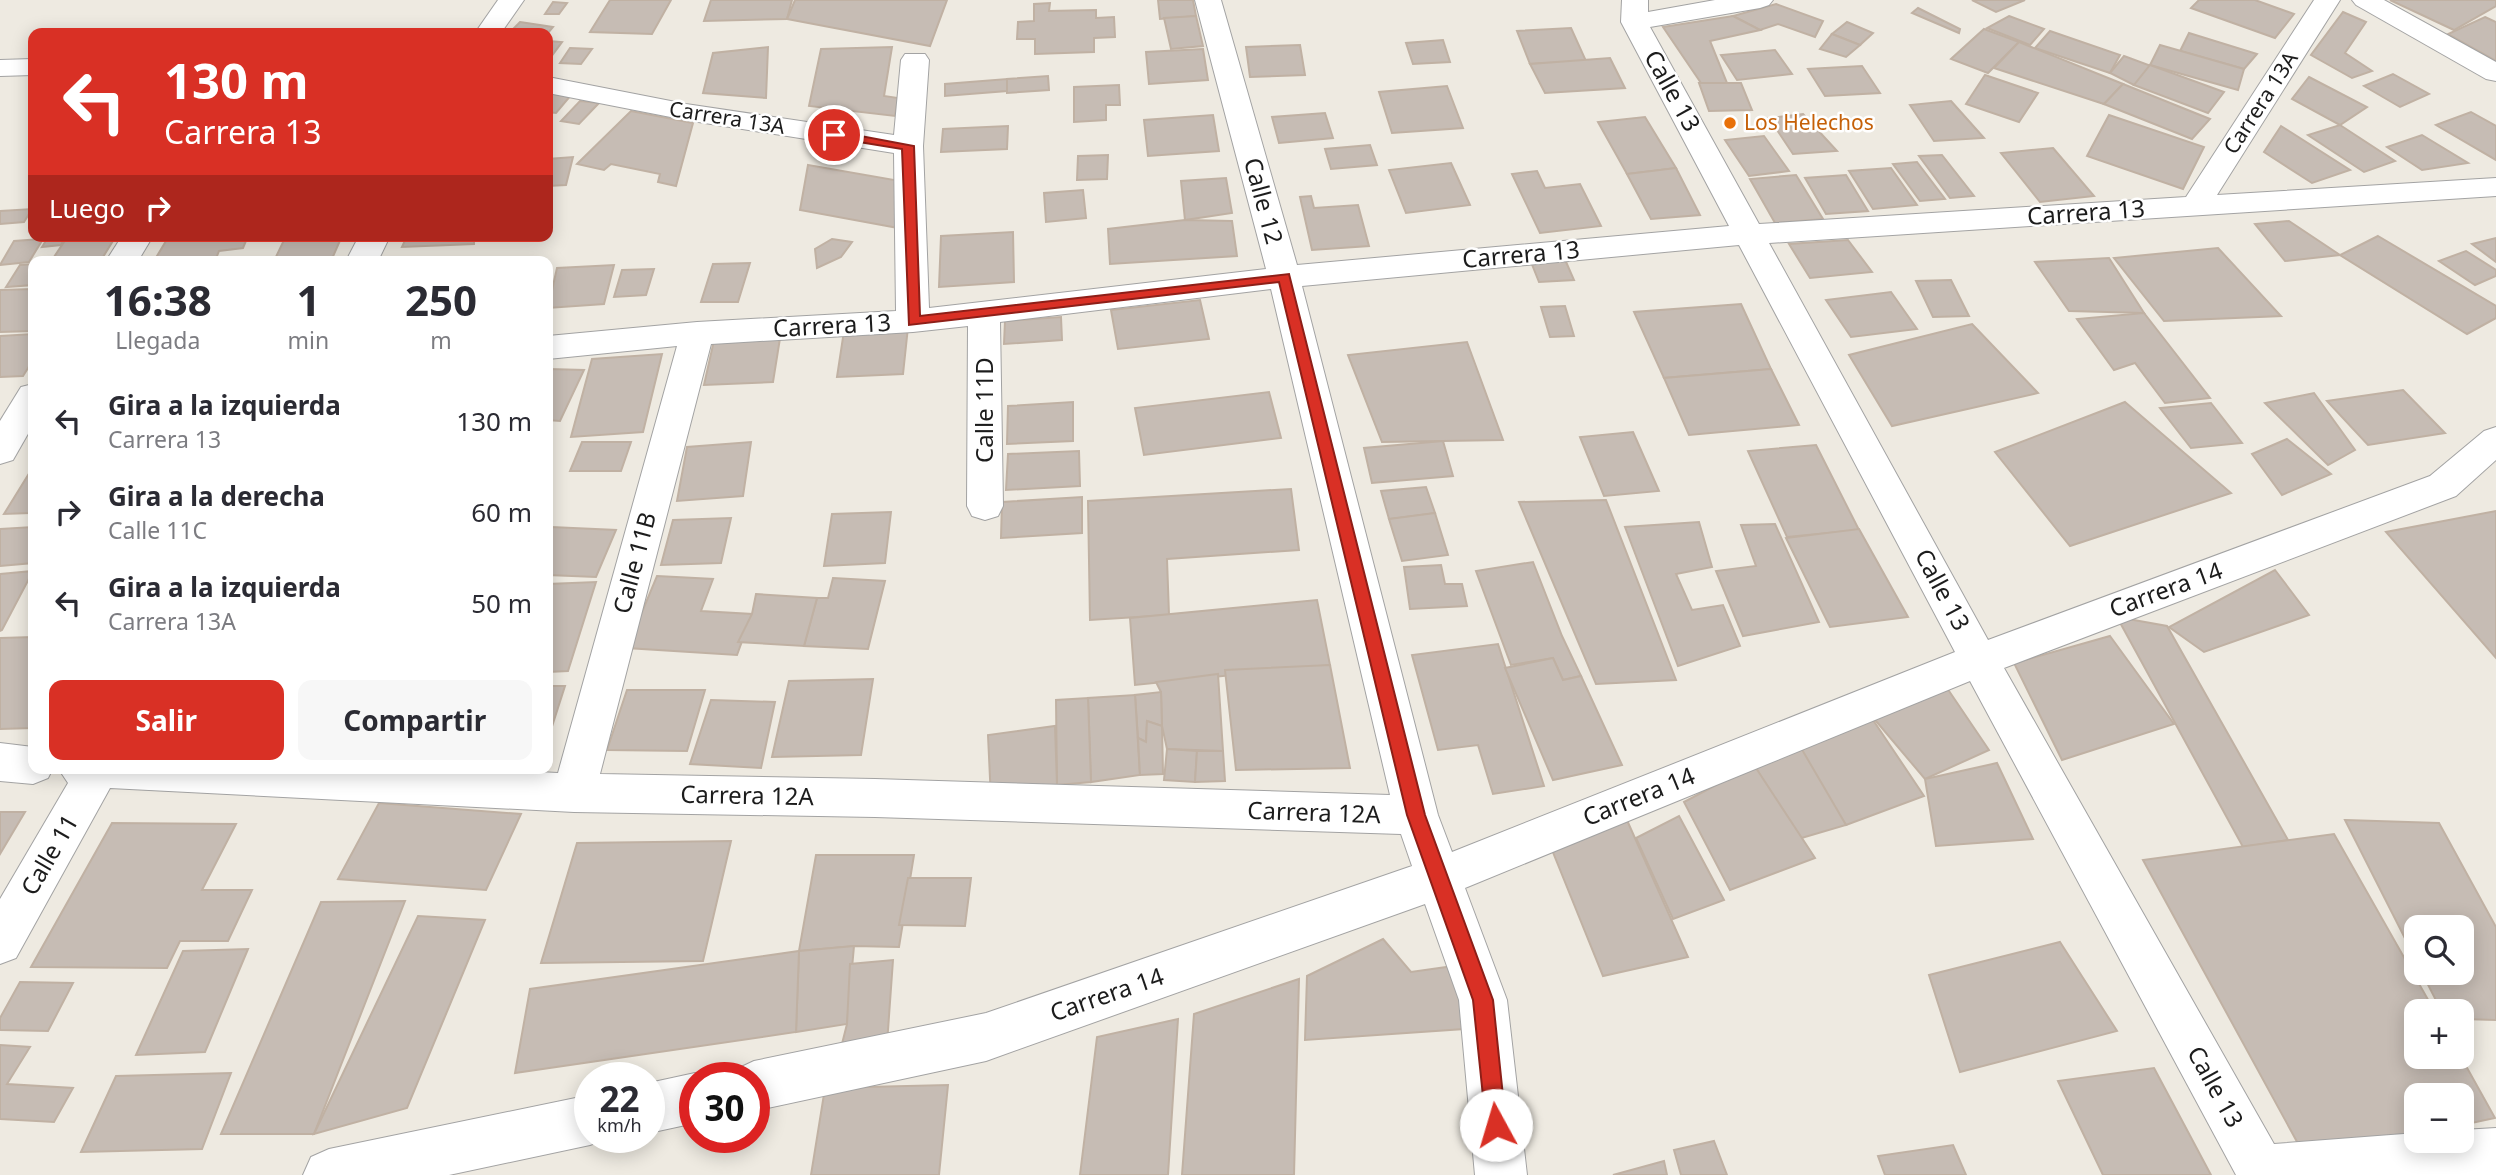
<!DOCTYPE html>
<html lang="es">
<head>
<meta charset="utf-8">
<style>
	body { margin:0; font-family:"Noto Sans",sans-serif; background:#f7f7f7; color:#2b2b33; height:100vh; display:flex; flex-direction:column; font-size:26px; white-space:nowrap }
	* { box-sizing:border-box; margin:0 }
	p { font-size:23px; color:#7c7c81 }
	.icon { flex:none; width:38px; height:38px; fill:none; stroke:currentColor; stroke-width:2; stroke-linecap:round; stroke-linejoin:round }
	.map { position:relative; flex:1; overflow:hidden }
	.side { position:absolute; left:28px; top:256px; width:525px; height:518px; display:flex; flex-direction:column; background:#fff; border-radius:14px; box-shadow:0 4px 18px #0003 }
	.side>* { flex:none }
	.guide { position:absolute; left:28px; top:28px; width:525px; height:214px; border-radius:14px; box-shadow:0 4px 18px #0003; background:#d93025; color:#fff; overflow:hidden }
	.controls { position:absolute; left:2404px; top:915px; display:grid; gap:14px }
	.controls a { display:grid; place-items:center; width:70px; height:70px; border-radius:14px; background:#fff; box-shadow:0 4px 18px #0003; font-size:35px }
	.speed { position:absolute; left:574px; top:1062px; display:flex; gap:14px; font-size:35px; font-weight:700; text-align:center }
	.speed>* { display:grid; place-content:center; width:91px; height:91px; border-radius:50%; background:#fff; box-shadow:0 4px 18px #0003; line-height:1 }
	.speed small { font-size:18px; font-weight:400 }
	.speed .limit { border:10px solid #d22; background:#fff; color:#111 }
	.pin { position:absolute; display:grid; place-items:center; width:60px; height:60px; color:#fff; margin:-30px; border:4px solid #fff; border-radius:50%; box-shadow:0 2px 7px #0007 }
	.me { position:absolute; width:77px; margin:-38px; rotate:354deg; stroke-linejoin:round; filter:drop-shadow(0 0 5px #0008) }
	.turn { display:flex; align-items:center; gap:24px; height:147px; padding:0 21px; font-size:32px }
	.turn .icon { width:91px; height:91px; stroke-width:2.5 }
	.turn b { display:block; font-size:49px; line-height:60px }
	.then { display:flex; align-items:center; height:66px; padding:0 21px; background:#0003; gap:14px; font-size:26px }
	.eta { display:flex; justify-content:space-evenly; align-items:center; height:119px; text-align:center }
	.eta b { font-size:42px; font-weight:700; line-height:49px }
	.primary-button { display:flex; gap:14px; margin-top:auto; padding:14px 21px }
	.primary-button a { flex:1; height:80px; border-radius:14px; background:#d93025; color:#fff; font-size:28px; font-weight:700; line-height:80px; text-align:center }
	.primary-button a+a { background:#f7f7f7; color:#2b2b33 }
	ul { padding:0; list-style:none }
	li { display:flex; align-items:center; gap:21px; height:91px; padding:0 21px }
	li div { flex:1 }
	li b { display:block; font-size:26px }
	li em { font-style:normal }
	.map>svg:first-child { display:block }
</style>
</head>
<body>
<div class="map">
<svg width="2496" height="1175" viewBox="0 0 2496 1175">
	<rect width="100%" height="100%" fill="#eeeae1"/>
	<g fill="#c6bcb4" stroke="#c0b1a3" stroke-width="2">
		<polygon points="610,0 671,0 652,34 590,32"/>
		<polygon points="711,0 792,0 787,19 704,21"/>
		<polygon points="795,0 947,0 930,46 787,19"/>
		<polygon points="1158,0 1193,0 1196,16 1160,19"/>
		<polygon points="1972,0 2025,0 1996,12"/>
		<polygon points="2199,0 2255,0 2294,14 2275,38 2191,8"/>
		<polygon points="2390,0 2496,0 2496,6 2454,30"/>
		<polygon points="553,2 567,3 559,14 545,14"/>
		<polygon points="1050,3 1049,11 1096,10 1096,18 1114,17 1115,37 1094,38 1094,52 1035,54 1035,39 1017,39 1018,22 1034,21 1034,4"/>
		<polygon points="1776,4 1823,21 1815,37 1778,24 1760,30 1733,16"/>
		<polygon points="1918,8 1960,29 1959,33 1912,13"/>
		<polygon points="2343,12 2366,22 2345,53 2372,71 2352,78 2311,55"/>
		<polygon points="1196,16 1203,46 1171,49 1164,18"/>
		<polygon points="1733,16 1760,30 1710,41 1727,83 1701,83 1663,27"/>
		<polygon points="2009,16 2044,29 2030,45 1987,28"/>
		<polygon points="2485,17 2496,22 2496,61 2448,34"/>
		<polygon points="520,22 553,27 548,33 511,31"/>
		<polygon points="1847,22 1873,33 1860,45 1832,34"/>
		<polygon points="1571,28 1586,61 1530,64 1517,31"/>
		<polygon points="1984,29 2019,42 1988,73 1951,59"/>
		<polygon points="2050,31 2120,55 2110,73 2035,48"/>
		<polygon points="2189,33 2257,54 2244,69 2180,51"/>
		<polygon points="1832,34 1860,45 1846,57 1820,49"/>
		<polygon points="1443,40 1450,62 1413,64 1406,43"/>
		<polygon points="548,41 562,42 548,61"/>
		<polygon points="2019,42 2123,84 2104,104 1994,68"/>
		<polygon points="1300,45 1305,75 1250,77 1246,47"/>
		<polygon points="2160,45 2244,69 2238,90 2150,65"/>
		<polygon points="768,47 766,98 703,93 713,53"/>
		<polygon points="892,47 884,96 898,98 895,116 809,106 821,49"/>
		<polygon points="570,48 592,49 581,64 560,63"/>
		<polygon points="1203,49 1208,80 1149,84 1146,52"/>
		<polygon points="1775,50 1792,74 1737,80 1721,55"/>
		<polygon points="2124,56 2154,67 2134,85 2110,73"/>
		<polygon points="1610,58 1625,88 1545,93 1530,64"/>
		<polygon points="2150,65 2224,92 2208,113 2134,85"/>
		<polygon points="1862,66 1880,93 1825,96 1808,69"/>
		<polygon points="2393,74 2429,94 2400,107 2364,86"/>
		<polygon points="1985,75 2038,93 2019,122 1966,104"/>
		<polygon points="1048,76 1049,90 1007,93 1007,79"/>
		<polygon points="2309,77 2367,107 2340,125 2292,99"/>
		<polygon points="1007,79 1007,91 945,96 945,84"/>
		<polygon points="1699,83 1741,83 1752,110 1709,111"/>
		<polygon points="2123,84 2210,119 2192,139 2104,104"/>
		<polygon points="1119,85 1120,105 1106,105 1106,120 1074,122 1074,87"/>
		<polygon points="1447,86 1463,128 1392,133 1379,92"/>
		<polygon points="548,91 572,94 556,113 548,112"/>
		<polygon points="580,101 599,103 579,124 561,121"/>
		<polygon points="1951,101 1984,138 1934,141 1910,105"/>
		<polygon points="631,111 693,123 676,186 658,182 660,174 611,164 604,170 577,164"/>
		<polygon points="2471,112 2496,126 2496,160 2436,125"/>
		<polygon points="1325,113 1333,138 1279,143 1272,117"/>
		<polygon points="1803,114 1837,151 1793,154 1769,118"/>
		<polygon points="1213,115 1219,151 1148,156 1144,120"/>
		<polygon points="2109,115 2204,147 2183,189 2087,156"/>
		<polygon points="1645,117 1676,168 1627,174 1598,122"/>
		<polygon points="2340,125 2395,161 2364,172 2308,135"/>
		<polygon points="1008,126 1007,149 941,152 943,129"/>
		<polygon points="2281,126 2350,170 2312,183 2264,152"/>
		<polygon points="2422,135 2468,163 2422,170 2387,147"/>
		<polygon points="1764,136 1789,171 1749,176 1725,140"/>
		<polygon points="1370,145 1377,165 1331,169 1325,149"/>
		<polygon points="2053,148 2094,196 2040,202 2001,153"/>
		<polygon points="1108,155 1107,179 1077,180 1078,156"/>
		<polygon points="1942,155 1974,196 1950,198 1919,156"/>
		<polygon points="573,157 566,185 548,186 548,159"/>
		<polygon points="1917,162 1945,199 1920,201 1893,164"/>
		<polygon points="1451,163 1470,205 1406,213 1389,170"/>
		<polygon points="808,165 900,181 898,228 800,210"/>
		<polygon points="1676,168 1700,215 1651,219 1627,174"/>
		<polygon points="1891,168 1917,205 1873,209 1849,171"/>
		<polygon points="1537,171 1545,188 1580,184 1601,226 1540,233 1512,174"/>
		<polygon points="1796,175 1823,219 1775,223 1750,179"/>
		<polygon points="1846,175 1868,211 1826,214 1805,178"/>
		<polygon points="1226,178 1232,213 1185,220 1181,181"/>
		<polygon points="1083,190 1086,218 1046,222 1044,193"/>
		<polygon points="1311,196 1314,208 1358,205 1369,246 1312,250 1300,197"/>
		<polygon points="32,209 24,222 0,224 0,211"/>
		<polygon points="1185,220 1232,221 1237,256 1110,264 1108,229"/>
		<polygon points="2289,221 2340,255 2285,261 2255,224"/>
		<polygon points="1013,232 1014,282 939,287 941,236"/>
		<polygon points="49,236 66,236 61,245 42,247"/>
		<polygon points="68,236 116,236 103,257 52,260"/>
		<polygon points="169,236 248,236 243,248 219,251 215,261 154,261"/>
		<polygon points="286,236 342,236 331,261 274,261"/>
		<polygon points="407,236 474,236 474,244 402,247"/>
		<polygon points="2378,236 2496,306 2496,318 2467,334 2340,255"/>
		<polygon points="2496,238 2496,262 2472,244"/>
		<polygon points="43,239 29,262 0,265 14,241"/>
		<polygon points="832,239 852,242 841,257 817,268 815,249"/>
		<polygon points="1848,240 1872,272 1810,278 1789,244"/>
		<polygon points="2218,248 2281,316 2164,321 2114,258"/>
		<polygon points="2466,251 2496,270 2496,276 2475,285 2439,261"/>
		<polygon points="1563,255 1574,280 1539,282 1529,257"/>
		<polygon points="2109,258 2144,313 2069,311 2035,262"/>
		<polygon points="750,263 738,302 701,302 713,264"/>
		<polygon points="33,264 33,285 6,287 20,265"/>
		<polygon points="614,265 604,304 548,308 557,268"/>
		<polygon points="654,269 646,295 614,297 622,270"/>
		<polygon points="1951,280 1969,316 1933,317 1916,281"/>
		<polygon points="33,289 33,331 0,332 0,290"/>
		<polygon points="1891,292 1917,329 1851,337 1826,300"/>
		<polygon points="1200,300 1209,339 1118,349 1111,310"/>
		<polygon points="1741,304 1771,369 1664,378 1634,312"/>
		<polygon points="1565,306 1574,336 1550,337 1541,307"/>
		<polygon points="2144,313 2210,398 2165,403 2135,363 2114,370 2077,319"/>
		<polygon points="1061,317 1062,340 1004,344 1005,321"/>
		<polygon points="1972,324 2038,393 1892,426 1849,355"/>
		<polygon points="908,327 903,374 837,377 844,331"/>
		<polygon points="781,332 773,382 704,385 715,336"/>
		<polygon points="33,334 33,360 23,376 0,377 0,336"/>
		<polygon points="1467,342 1503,440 1382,442 1348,355"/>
		<polygon points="662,354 643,432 571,437 592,359"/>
		<polygon points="548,369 584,370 560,421 548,420"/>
		<polygon points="1771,369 1799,425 1689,435 1664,378"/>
		<polygon points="2403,390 2445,433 2368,445 2327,401"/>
		<polygon points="1269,392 1281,438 1144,455 1135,408"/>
		<polygon points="2314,393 2355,450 2328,465 2265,403"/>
		<polygon points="1073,402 1073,441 1007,444 1008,406"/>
		<polygon points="2125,402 2231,493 2070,546 1995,452"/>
		<polygon points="2211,403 2242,443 2191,448 2160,408"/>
		<polygon points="1633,432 1659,491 1604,496 1580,437"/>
		<polygon points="2287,439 2331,474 2282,495 2252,454"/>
		<polygon points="1443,441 1453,476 1372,483 1364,448"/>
		<polygon points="582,442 631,442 621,471 570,471"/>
		<polygon points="751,442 743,496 677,501 687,447"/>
		<polygon points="1816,445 1859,530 1787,537 1748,451"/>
		<polygon points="1079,451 1080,486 1006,490 1008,454"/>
		<polygon points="33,467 33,507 30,513 4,514"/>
		<polygon points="1426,487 1435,513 1389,519 1381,491"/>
		<polygon points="1291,489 1299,550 1167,559 1169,615 1090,620 1088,501"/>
		<polygon points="1082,497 1082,533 1001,538 1002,502"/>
		<polygon points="1606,500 1676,680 1596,684 1519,502"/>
		<polygon points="2496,511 2496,658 2386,532"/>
		<polygon points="891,512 885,563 824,566 832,514"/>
		<polygon points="1435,513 1448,555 1402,561 1389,519"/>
		<polygon points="731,518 721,563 661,565 673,520"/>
		<polygon points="1699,522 1712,567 1676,574 1692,610 1723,605 1740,646 1678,666 1625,527"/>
		<polygon points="1775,524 1819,622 1743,636 1716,571 1756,566 1741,525"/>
		<polygon points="33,527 33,563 0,566 0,529"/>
		<polygon points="551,527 616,530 596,577 548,575 548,534"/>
		<polygon points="1859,529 1908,617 1830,627 1786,538"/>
		<polygon points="1533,562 1562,636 1581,676 1563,680 1553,658 1511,665 1476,571"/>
		<polygon points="1441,565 1445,584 1462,584 1467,606 1410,609 1404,567"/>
		<polygon points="2275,570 2309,615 2204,652 2169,627"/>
		<polygon points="33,571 2,630 0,631 0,574"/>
		<polygon points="657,576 713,579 701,611 752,614 737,655 627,648"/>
		<polygon points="833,578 885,581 868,649 804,646 817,598 828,598"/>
		<polygon points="596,582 568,671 548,672 548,584"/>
		<polygon points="756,594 817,598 804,646 738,642 752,614"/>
		<polygon points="1317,600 1330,665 1135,685 1130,618"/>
		<polygon points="2117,617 2167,626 2288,840 2243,847"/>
		<polygon points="2110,636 2174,724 2062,760 2014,663"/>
		<polygon points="33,637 33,728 0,729 0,638"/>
		<polygon points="1498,644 1544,786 1493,794 1478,745 1438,750 1412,655"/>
		<polygon points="1553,658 1563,680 1581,676 1622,765 1553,780 1505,668"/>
		<polygon points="1330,665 1350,768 1236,770 1225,670"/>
		<polygon points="1218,674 1223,751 1167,749 1162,726 1161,692 1156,682"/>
		<polygon points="873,679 861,755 772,757 789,681"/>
		<polygon points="548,686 565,686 548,739"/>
		<polygon points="1947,688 1989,750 1925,779 1865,708"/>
		<polygon points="627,690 705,690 687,751 607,750"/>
		<polygon points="1161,692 1162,726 1147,721 1146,742 1138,738 1135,695"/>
		<polygon points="1135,695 1140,775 1091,782 1088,698"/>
		<polygon points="1088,698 1091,782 1057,785 1056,700"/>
		<polygon points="711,700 775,702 761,768 690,764"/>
		<polygon points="1865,708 1924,796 1846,825 1791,743"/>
		<polygon points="1147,721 1162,726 1163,774 1140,775 1138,738 1146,742"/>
		<polygon points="1055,726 1057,785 991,800 988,735"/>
		<polygon points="1797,741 1846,825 1798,839 1754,765"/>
		<polygon points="1167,749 1197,751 1195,782 1164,780"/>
		<polygon points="1197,751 1223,751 1225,781 1195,782"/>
		<polygon points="1997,763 2033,839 1936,846 1925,779"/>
		<polygon points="1754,765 1815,858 1730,890 1684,802"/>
		<polygon points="379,803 521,814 486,890 338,879"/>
		<polygon points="0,812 25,812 0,854"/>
		<polygon points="1679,816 1724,900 1673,919 1636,838"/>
		<polygon points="1626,818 1688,957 1603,976 1546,835"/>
		<polygon points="2345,820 2439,823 2496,927 2496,1020 2462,1019 2462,1012 2442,1012 2422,973 2462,973 2462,928 2417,928 2417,962"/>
		<polygon points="112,823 236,824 202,890 252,890 228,941 180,941 167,968 31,967"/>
		<polygon points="2334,834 2435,1012 2417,1012 2417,1057 2461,1057 2495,1118 2462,1125 2462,1096 2417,1096 2417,1136 2307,1160 2143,860"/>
		<polygon points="731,841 703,961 541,963 577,843"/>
		<polygon points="816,855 914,855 899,947 854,946 799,951"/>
		<polygon points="908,878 971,878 965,926 899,925"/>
		<polygon points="405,901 314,1134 221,1134 321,902"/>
		<polygon points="418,916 485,920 407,1108 314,1134"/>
		<polygon points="1383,939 1411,972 1454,966 1464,1029 1305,1040 1307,976"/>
		<polygon points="2060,942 2117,1031 1960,1072 1929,975"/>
		<polygon points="854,946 847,1024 796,1032 799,951"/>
		<polygon points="248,949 205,1052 136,1055 183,951"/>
		<polygon points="799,951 796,1032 515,1073 530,989"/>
		<polygon points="893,960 887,1044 841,1048 847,1024 850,964"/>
		<polygon points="1299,979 1294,1175 1182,1175 1194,1014"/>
		<polygon points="20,982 73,983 48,1031 0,1030 0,1018"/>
		<polygon points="1178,1019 1168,1175 1080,1175 1097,1037"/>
		<polygon points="0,1045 30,1047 7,1084 73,1088 54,1122 0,1119"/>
		<polygon points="2154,1068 2211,1175 2103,1175 2058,1081"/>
		<polygon points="231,1073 202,1149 81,1152 116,1076"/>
		<polygon points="948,1085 939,1175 811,1175 825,1088"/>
		<polygon points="1714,1141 1727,1175 1681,1175 1674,1150"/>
		<polygon points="1953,1145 1966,1175 1885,1175 1878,1156"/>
		<polygon points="1664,1161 1667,1175 1613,1175"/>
	</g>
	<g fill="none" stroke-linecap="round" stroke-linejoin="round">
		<g stroke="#a3a3a3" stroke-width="2">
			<g id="minor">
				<polygon points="498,0 524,0 501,33 475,33"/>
				<path d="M1195,0H1221L1297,265L1729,226L1621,22L1622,0H1648V12L1715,0H1773L1769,5L1760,8L1650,27L1759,224L2186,197L2314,0H2340L2217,195L2496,178V196L1769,243L1988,640L2430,476L2484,431L2496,427V460L2456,496L2004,668L2274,1144L2417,1133V1141H2462V1130L2496,1128V1175H2236L1970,681L1465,888L1507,1000L1527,1175H1475L1459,1000L1425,904L986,1061L754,1111V1078H733L737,1069L754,1061L986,1013L1412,866L1401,834L875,817L574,812L110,788L16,958L0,964V899L68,783L58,768H460L558,773L677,346L548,359V336L697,322L896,311L894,153L686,120L548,93V77L686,104L894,135L901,60L905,54H925L929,60L923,146L929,308L1266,269ZM1739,245L1955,652L1452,852L1438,815L1302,286ZM1271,289L1390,795L875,779L600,774L711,344L913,332L968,326L967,506L972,516L985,520L998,516L1003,506L1000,322Z"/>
				<polygon points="2352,0 2384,0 2496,62 2496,81 2486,79 2356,5"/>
				<polygon points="33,59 33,75 0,76 0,60"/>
				<polygon points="122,236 153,236 138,261 106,261"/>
				<polygon points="359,236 390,236 378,261 346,261"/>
				<polygon points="33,384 33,425 13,460 0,464 0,421 21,387"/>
				<polygon points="0,743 33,747 33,768 53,768 48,778 33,784 0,781"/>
				<polygon points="695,1073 706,1078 695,1078 695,1123 649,1133 649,1083"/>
				<polygon points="590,1095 590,1138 608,1138 590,1145 449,1175 303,1175 311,1157 329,1149"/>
			</g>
		</g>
		<use href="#minor" fill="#fff" fill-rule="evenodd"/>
	</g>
	<polygon fill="#d93025" stroke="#8d1f18" stroke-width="2" points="834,131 914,146 920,316 1289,274 1425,815 1493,1000 1506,1125 1503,1132 1496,1135 1489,1132 1486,1125 1473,1000 1407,815 1279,282 909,325 902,149 829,137 828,135"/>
	<circle fill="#e8710a" stroke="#fff" stroke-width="2.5" cx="1730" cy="123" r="7"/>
	<g text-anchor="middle" stroke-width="5" stroke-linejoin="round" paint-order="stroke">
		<g font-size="21" fill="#1c1c1c" stroke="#fff">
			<text transform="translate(2261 103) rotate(-57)" y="7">Carrera 13A</text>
			<text transform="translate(727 118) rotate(9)" y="7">Carrera 13A</text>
		</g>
		<g font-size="21" fill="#c56008" stroke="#fff" text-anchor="start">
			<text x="1744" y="130">Los Helechos</text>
		</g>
		<g font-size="24" fill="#1c1c1c" stroke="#fff">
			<text transform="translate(1672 91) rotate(61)" y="8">Calle 13</text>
			<text transform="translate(1263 201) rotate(75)" y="8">Calle 12</text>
			<text transform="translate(2086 213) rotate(-4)" y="8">Carrera 13</text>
			<text transform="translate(1521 255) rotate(-5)" y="8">Carrera 13</text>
			<text transform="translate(832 326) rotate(-3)" y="8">Carrera 13</text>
			<text transform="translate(985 410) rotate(-90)" y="8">Calle 11D</text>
			<text transform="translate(635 563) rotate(-75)" y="8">Calle 11B</text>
			<text transform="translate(1942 590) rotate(62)" y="8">Calle 13</text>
			<text transform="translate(2166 590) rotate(-20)" y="8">Carrera 14</text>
			<text transform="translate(747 796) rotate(1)" y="8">Carrera 12A</text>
			<text transform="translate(1639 797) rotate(-22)" y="8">Carrera 14</text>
			<text transform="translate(1314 813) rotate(2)" y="8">Carrera 12A</text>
			<text transform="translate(50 855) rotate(-60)" y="8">Calle 11</text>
			<text transform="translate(1107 995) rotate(-19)" y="8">Carrera 14</text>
			<text transform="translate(2215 1087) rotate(61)" y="8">Calle 13</text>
		</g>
	</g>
</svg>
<div class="controls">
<a><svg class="icon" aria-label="search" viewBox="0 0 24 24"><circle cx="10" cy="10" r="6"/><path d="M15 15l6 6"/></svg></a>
<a>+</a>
<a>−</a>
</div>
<div class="speed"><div>22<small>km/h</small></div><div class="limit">30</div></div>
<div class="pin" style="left:834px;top:135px;background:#d93025"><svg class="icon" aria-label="arrive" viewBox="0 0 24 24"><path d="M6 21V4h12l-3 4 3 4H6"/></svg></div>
<svg class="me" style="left:1496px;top:1125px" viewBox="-20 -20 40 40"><circle r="19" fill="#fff"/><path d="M0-13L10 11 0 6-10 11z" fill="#d93025"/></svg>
<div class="guide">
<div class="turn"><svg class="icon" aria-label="left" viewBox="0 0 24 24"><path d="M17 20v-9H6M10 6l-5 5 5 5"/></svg><div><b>130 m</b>Carrera 13</div></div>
<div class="then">Luego<svg class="icon" aria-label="right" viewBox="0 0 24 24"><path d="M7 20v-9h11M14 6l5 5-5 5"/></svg></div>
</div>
<section class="side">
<div class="eta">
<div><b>16:38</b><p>Llegada</p></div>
<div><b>1</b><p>min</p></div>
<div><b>250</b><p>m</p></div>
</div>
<ul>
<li><svg class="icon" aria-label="left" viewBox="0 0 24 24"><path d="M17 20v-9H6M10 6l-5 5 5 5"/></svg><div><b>Gira a la izquierda</b><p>Carrera 13</p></div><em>130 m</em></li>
<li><svg class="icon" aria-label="right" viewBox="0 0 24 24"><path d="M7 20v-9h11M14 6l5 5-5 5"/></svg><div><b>Gira a la derecha</b><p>Calle 11C</p></div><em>60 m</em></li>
<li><svg class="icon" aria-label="left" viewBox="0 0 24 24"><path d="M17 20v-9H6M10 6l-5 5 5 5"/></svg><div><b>Gira a la izquierda</b><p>Carrera 13A</p></div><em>50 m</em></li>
</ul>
<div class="primary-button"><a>Salir</a><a>Compartir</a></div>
</section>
</div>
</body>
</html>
